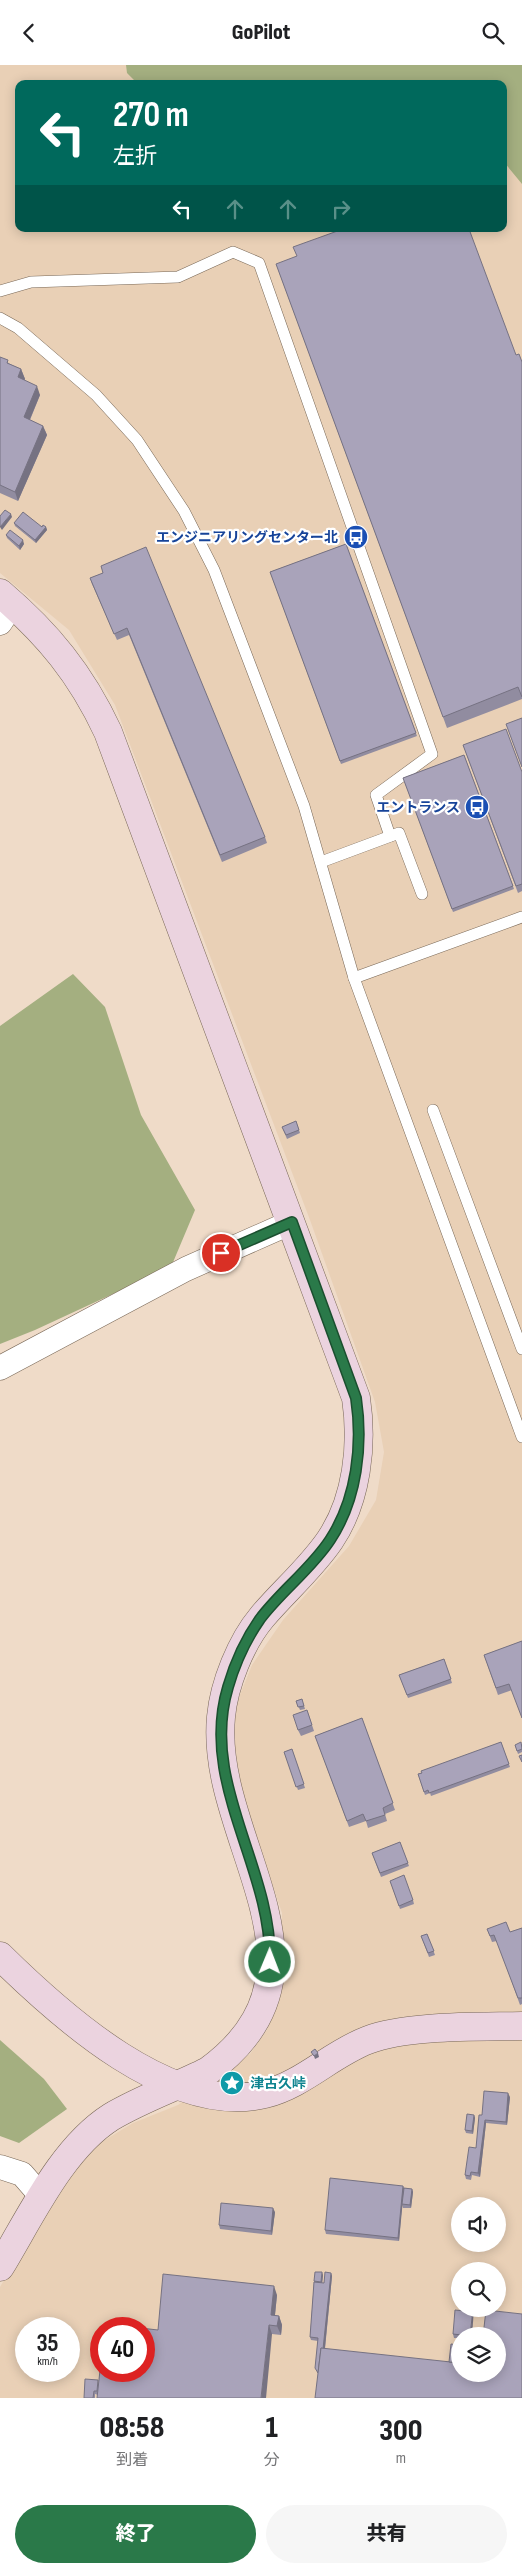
<!DOCTYPE html>
<html lang="ja">
<head>
<meta charset="utf-8">
<style>
	body { margin:0; font-family:"Sofia Sans Condensed","Noto Sans JP",sans-serif; background:#f6f6f6; color:#202124; height:100vh; display:flex; flex-direction:column; font-size:19px; white-space:nowrap }
	* { box-sizing:border-box; margin:0 }
	p { font-size:16px; color:#757577 }
	.icon { flex:none; width:28px; height:28px; fill:none; stroke:currentColor; stroke-width:2; stroke-linecap:round; stroke-linejoin:round }
	.map { position:relative; height:2333px; overflow:hidden }
	.drawer { display:flex; flex-direction:column; background:#fff; flex:1 }
	.drawer>* { flex:none }
	.top-card { position:absolute; left:15px; top:15px; width:492px; height:152px; border-radius:10px; box-shadow:0 2px 12px #0003; background:#00695c; color:#fff; overflow:hidden }
	.controls { position:absolute; left:451px; top:2132px; display:grid; gap:10px }
	.controls a { display:grid; place-items:center; width:55px; height:55px; border-radius:50%; background:#fff; box-shadow:0 2px 12px #0003; font-size:25px }
	.speed { position:absolute; left:15px; top:2252px; display:flex; gap:10px; font-size:25px; font-weight:700; text-align:center }
	.speed>* { display:grid; place-content:center; width:65px; height:65px; border-radius:50%; background:#fff; box-shadow:0 2px 12px #0003; line-height:1 }
	.speed small { font-size:12px; font-weight:400 }
	.speed .limit { border:8px solid #d22; background:#fff; color:#111 }
	.pin { position:absolute; display:grid; place-items:center; width:42px; height:42px; color:#fff; margin:-21px; border:2px solid #fff; border-radius:50%; box-shadow:0 1px 5px #0007 }
	.me { position:absolute; width:55px; margin:-28px; rotate:1deg; stroke-linejoin:round; filter:drop-shadow(0 0 4px #0008) }
	.turn { display:flex; align-items:center; gap:18px; height:105px; padding:0 15px; font-size:22px }
	.turn .icon { width:65px; height:65px; stroke-width:2.5 }
	.turn b { display:block; font-size:35px; line-height:42px }
	.lanes { display:flex; align-items:center; height:48px; padding:0 15px; background:#0003; justify-content:center; gap:25px; direction:ltr }
	.lanes .off { opacity:.35 }
	.eta { display:flex; justify-content:space-evenly; align-items:center; height:85px; text-align:center }
	.eta b { font-size:30px; font-weight:800; line-height:35px }
	.action { display:flex; gap:10px; margin-top:auto; padding:10px 15px }
	.action a { flex:1; height:58px; border-radius:30px; background:#2a7949; color:#fff; font-size:20px; font-weight:800; line-height:58px; text-align:center }
	.action a+a { background:#f6f6f6; color:#202124 }
	header { display:flex; justify-content:space-between; align-items:center; height:65px; padding:0 15px; background:#fff; font-size:22px; font-weight:800 }
	.map>svg:first-child { display:block }
</style>
</head>
<body>
<header><svg class="icon" aria-label="back" viewBox="0 0 24 24"><path d="M15 5l-7 7 7 7"/></svg>GoPilot<svg class="icon" aria-label="search" viewBox="0 0 24 24"><circle cx="10" cy="10" r="6"/><path d="M15 15l6 6"/></svg></header>
<div class="map">
<svg width="522" height="2333" viewBox="0 0 522 2333">
	<rect width="100%" height="100%" fill="#efdbc8"/>
	<path fill="#e9d0b6" fill-rule="evenodd" d="M0,0H522V2333H0V2222L67,2108L100,2078L133,2058L178,2040L250,1989L267,1965L277,1934L282,1899V1848L235,1708L229,1669L237,1637L252,1600L283,1555L349,1481L376,1435L384,1387L375,1337L310,1155L115,640L69,565L0,508ZM19,19H504V164H19ZM460,2141H498V2179H460ZM460,2206H498V2244H460ZM26,2264H69V2306H26ZM101,2264H144V2306H101ZM460,2271H498V2309H460Z"/>
	<g fill="#a4af80">
		<polygon points="126,0 522,0 522,119 504,97 504,19 138,19 127,8"/>
		<polygon points="73,909 105,942 141,1050 195,1145 171,1202 35,1265 0,1279 0,961"/>
		<polygon points="0,1975 44,2014 67,2044 19,2078 0,2071"/>
	</g>
	<g fill="none" stroke-linecap="round" stroke-linejoin="round">
		<g stroke="#796857" stroke-width="12">
			<g id="lane">
				<polyline points="0,226 31,217 178,212 233,187 259,198 432,689 376,730 390,771"/>
				<polyline points="0,253 18,263 96,330 137,375 184,446 214,505 304,741 354,913 522,1372"/>
				<polyline points="321,797 399,768 422,829"/>
				<polyline points="354,913 522,852"/>
				<polyline points="433,1045 522,1284"/>
			</g>
		</g>
		<g stroke="#796857" stroke-width="25">
			<g id="street">
				<polyline points="0,558 13,539"/>
				<polyline points="0,1303 186,1204 292,1157"/>
				<polyline points="0,2102 22,2109 42,2132"/>
			</g>
		</g>
		<g stroke="#796857" stroke-width="29">
			<g id="secondary">
				<path d="M0,528C48,569 81,609 108,667L356,1333C363,1380 357,1435 330,1475C311,1503 284,1526 262,1552C241,1577 224,1619 221,1652C209,1776 348,1904 208,2006C176,2022 141,2034 111,2052C61,2084 30,2153 0,2202"/>
				<path d="M0,1891C61,1951 172,2052 265,2029C304,2019 331,1989 368,1975C407,1960 479,1962 522,1961"/>
			</g>
		</g>
		<use href="#lane" stroke="#fff" stroke-width="11"/>
		<use href="#street" stroke="#fff" stroke-width="24"/>
		<use href="#secondary" stroke="#ebd3df" stroke-width="28"/>
	</g>
	<g fill="#918ca0">
		<polygon points="276,199 516,290 522,297 522,634 447,663"/>
		<polygon points="0,292 10,299 21,304 25,314 24,315 40,330 30,355 43,361 47,370 18,436 0,428"/>
		<polygon points="14,458 46,462 47,465 36,478 15,461"/>
		<polygon points="6,470 24,479 20,485 7,473"/>
		<polygon points="346,479 417,671 341,699 270,507"/>
		<polygon points="103,508 265,772 267,778 222,797 129,570 117,575 92,519 90,513"/>
		<polygon points="463,680 522,707 522,826 518,828"/>
		<polygon points="464,690 514,824 453,847 403,713"/>
		<polygon points="296,1056 300,1068 287,1074 282,1062"/>
		<polygon points="522,1576 512,1625 498,1630 484,1590"/>
		<polygon points="444,1594 452,1618 408,1633 399,1610"/>
		<polygon points="302,1634 305,1644 300,1645 296,1636"/>
		<polygon points="307,1645 314,1666 301,1671 298,1665"/>
		<polygon points="362,1653 395,1745 385,1749 387,1756 368,1763 366,1756 349,1762 315,1671"/>
		<polygon points="501,1677 510,1702 431,1731 430,1728 425,1730 418,1709"/>
		<polygon points="522,1679 522,1687 518,1689 515,1680"/>
		<polygon points="292,1684 305,1723 298,1725 284,1687"/>
		<polygon points="400,1777 409,1801 381,1812 372,1788"/>
		<polygon points="390,1816 413,1835 414,1839 400,1844"/>
		<polygon points="522,1863 522,1939 520,1940 497,1876 492,1877 487,1864 510,1867"/>
		<polygon points="427,1869 435,1890 429,1892 421,1871"/>
		<polygon points="510,2032 507,2060 486,2058 480,2112 472,2110 471,2115 466,2114 465,2110 476,2083 482,2050"/>
		<polygon points="474,2050 475,2053 473,2069 466,2068 465,2065"/>
		<polygon points="403,2121 404,2123 412,2124 413,2127 411,2143 403,2143 402,2140 399,2176 326,2169 325,2165"/>
		<polygon points="275,2147 272,2170 220,2164 219,2160"/>
		<polygon points="331,2208 332,2211 325,2284 522,2333 318,2309 318,2276 311,2275 310,2272 314,2216 323,2210 322,2218 324,2218"/>
		<polygon points="277,2230 275,2250 279,2251 282,2260 281,2270 272,2269 98,2330 95,2329 95,2333 84,2333 158,2265"/>
		<polygon points="465,2246 472,2271 460,2271 460,2273 454,2273 453,2269"/>
	</g>
	<g fill="#767282">
		<polygon points="21,304 25,314 21,322 18,312"/>
		<polygon points="37,321 40,330 27,361 24,352"/>
		<polygon points="43,361 47,370 18,436 15,427"/>
		<polygon points="11,449 12,452 2,465 0,462"/>
		<polygon points="46,462 47,465 36,478 35,475"/>
		<polygon points="23,475 24,479 20,485 19,481"/>
		<polygon points="318,1988 319,1992 315,1994 314,1991"/>
		<polygon points="508,2028 510,2032 507,2060 506,2057"/>
		<polygon points="474,2050 475,2053 473,2069 472,2066"/>
		<polygon points="485,2055 486,2058 480,2112 478,2108"/>
		<polygon points="403,2121 404,2124 399,2176 398,2173"/>
		<polygon points="412,2124 413,2127 411,2143 410,2140"/>
		<polygon points="273,2143 275,2147 272,2170 271,2166"/>
		<polygon points="322,2207 323,2210 322,2220 321,2217"/>
		<polygon points="331,2208 332,2211 322,2312 320,2308"/>
		<polygon points="274,2221 277,2230 274,2259 271,2250"/>
		<polygon points="473,2244 474,2244 472,2271 470,2271"/>
		<polygon points="279,2251 282,2260 281,2270 277,2261"/>
		<polygon points="269,2260 272,2269 266,2333 261,2333"/>
	</g>
	<g fill="#a9a3ba" stroke="#767282">
		<polygon points="343,164 469,164 516,290 519,289 522,297 522,632 518,622 443,652 276,199 297,191 293,182"/>
		<polygon points="0,292 8,295 7,298 21,304 18,312 37,321 24,352 43,361 15,427 0,420"/>
		<polygon points="5,445 11,449 0,462 0,451"/>
		<polygon points="23,447 42,462 43,460 46,462 35,475 14,458"/>
		<polygon points="10,465 23,475 19,481 6,470"/>
		<polygon points="346,479 416,668 340,696 270,507"/>
		<polygon points="146,482 265,772 220,790 127,563 114,569 90,513 103,508 101,501"/>
		<polygon points="522,653 522,702 506,659"/>
		<polygon points="506,664 522,707 522,819 516,821 463,680"/>
		<polygon points="464,690 513,821 452,844 403,713"/>
		<polygon points="296,1056 299,1065 286,1070 282,1062"/>
		<polygon points="522,1576 522,1653 509,1619 496,1623 484,1590"/>
		<polygon points="444,1594 451,1614 407,1630 399,1610"/>
		<polygon points="302,1634 304,1641 298,1642 296,1636"/>
		<polygon points="307,1645 312,1660 298,1665 293,1650"/>
		<polygon points="362,1653 393,1738 383,1743 385,1750 366,1756 363,1749 347,1756 315,1671"/>
		<polygon points="501,1677 509,1699 429,1728 428,1725 424,1727 418,1709 422,1708 421,1706"/>
		<polygon points="521,1677 522,1684 517,1686 515,1680"/>
		<polygon points="292,1684 304,1719 296,1722 284,1687"/>
		<polygon points="522,1690 522,1697 519,1691"/>
		<polygon points="400,1777 408,1798 380,1808 372,1788"/>
		<polygon points="404,1810 413,1835 399,1841 390,1816"/>
		<polygon points="506,1857 510,1867 522,1863 522,1933 518,1933 494,1870 490,1871 487,1864"/>
		<polygon points="427,1869 434,1886 428,1888 421,1871"/>
		<polygon points="315,1984 318,1988 314,1991 311,1987"/>
		<polygon points="484,2026 508,2028 506,2057 485,2055 478,2108 471,2107 470,2111 465,2110 469,2082 476,2083 479,2050 482,2050"/>
		<polygon points="467,2049 474,2050 472,2066 465,2065"/>
		<polygon points="330,2113 403,2121 398,2173 325,2165"/>
		<polygon points="404,2123 412,2124 410,2140 402,2139"/>
		<polygon points="221,2138 273,2143 271,2166 219,2160"/>
		<polygon points="315,2207 322,2207 321,2217 314,2216"/>
		<polygon points="325,2207 331,2208 323,2284 321,2283 318,2308 315,2303 318,2273 310,2272 314,2217 324,2218"/>
		<polygon points="163,2209 274,2221 271,2250 279,2251 277,2261 269,2260 261,2333 97,2333 101,2296 101,2306 144,2306 144,2264 105,2264 105,2259 158,2265"/>
		<polygon points="465,2244 473,2244 470,2271 453,2269 455,2245 465,2246"/>
		<polygon points="486,2245 522,2249 522,2333 315,2333 321,2283 460,2298 460,2309 498,2309 498,2271 483,2271"/>
		<polygon points="451,2279 460,2280 460,2298 449,2297"/>
		<polygon points="85,2314 98,2315 97,2326 94,2326 93,2333 84,2333"/>
	</g>
	<g fill="none" stroke-linecap="round" stroke-linejoin="round">
		<g stroke="#1b4f2f" stroke-width="12">
			<path id="route" d="M221,1188L292,1157L356,1333C363,1380 357,1434 330,1475C311,1504 281,1526 260,1554C246,1574 235,1598 228,1622C199,1718 272,1802 270,1897"/>
		</g>
		<use href="#route" stroke="#2a7949" stroke-width="9"/>
	</g>
	<defs>
		<g id="bus-disc" transform="scale(1.25)"><circle r="9.5" fill="#1a4fb4" stroke="#fff"/><path d="M-5-6H5V4H4V6H2V4H-2V6H-4V4H-5ZM-3.5-4V0h7V-4ZM-3.5 1.2v1.5H-2V1.2ZM2 1.2v1.5H3.5V1.2Z" fill="#fff"/></g>
		<g id="sight-disc" transform="scale(1.25)"><circle r="9.5" fill="#0f9aa8" stroke="#fff"/><path d="M0-6L1.8-2.2L6-1.7L2.9 1.2L3.7 5.4L0 3.3L-3.7 5.4L-2.9 1.2L-6-1.7L-1.8-2.2Z" fill="#fff"/></g>
	</defs>
	<g fill-rule="evenodd">
		<use href="#bus-disc" x="356" y="472"/>
		<use href="#bus-disc" x="477" y="742"/>
		<use href="#sight-disc" x="232" y="2018"/>
	</g>
	<g text-anchor="middle" stroke-width="4.5" stroke-linejoin="round" paint-order="stroke">
		<g font-size="14" font-weight="bold" fill="#164399" stroke="#fff" text-anchor="end">
			<text x="338" y="477">エンジニアリングセンター北</text>
			<text x="460" y="747">エントランス</text>
		</g>
		<g font-size="14" font-weight="bold" fill="#0d838f" stroke="#fff" text-anchor="start">
			<text x="250" y="2023">津古久峠</text>
		</g>
	</g>
</svg>
<div class="controls">
<a><svg class="icon" aria-label="sound" viewBox="0 0 24 24"><path d="M4 9h4l5-4v14l-5-4H4zM17 9q2 3 0 6"/></svg></a>
<a><svg class="icon" aria-label="search" viewBox="0 0 24 24"><circle cx="10" cy="10" r="6"/><path d="M15 15l6 6"/></svg></a>
<a><svg class="icon" aria-label="layers" viewBox="0 0 24 24"><path d="M12 4l9 5-9 5-9-5zM3 14l9 5 9-5"/></svg></a>
</div>
<div class="speed"><div>35<small>km/h</small></div><div class="limit">40</div></div>
<div class="pin" style="left:221px;top:1188px;background:#d93025"><svg class="icon" aria-label="arrive" viewBox="0 0 24 24"><path d="M6 21V4h12l-3 4 3 4H6"/></svg></div>
<svg class="me" style="left:270px;top:1897px" viewBox="-20 -20 40 40"><circle r="17" fill="#2a7949" stroke="#fff" stroke-width="3"/><path d="M0-11L8 9 0 5-8 9z" fill="#fff"/></svg>
<div class="top-card">
<div class="turn"><svg class="icon" aria-label="left" viewBox="0 0 24 24"><path d="M17 20v-9H6M10 6l-5 5 5 5"/></svg><div><b>270 m</b>左折</div></div>
<div class="lanes"><svg class="icon" aria-label="left" viewBox="0 0 24 24"><path d="M17 20v-9H6M10 6l-5 5 5 5"/></svg><svg class="icon off" aria-label="ahead" viewBox="0 0 24 24"><path d="M12 20V5M6 11l6-6 6 6"/></svg><svg class="icon off" aria-label="ahead" viewBox="0 0 24 24"><path d="M12 20V5M6 11l6-6 6 6"/></svg><svg class="icon off" aria-label="right" viewBox="0 0 24 24"><path d="M7 20v-9h11M14 6l5 5-5 5"/></svg></div>
</div>
</div>
<section class="drawer">
<div class="eta">
<div><b>08:58</b><p>到着</p></div>
<div><b>1</b><p>分</p></div>
<div><b>300</b><p>m</p></div>
</div>
<div class="action"><a>終了</a><a>共有</a></div>
</section>
</body>
</html>
